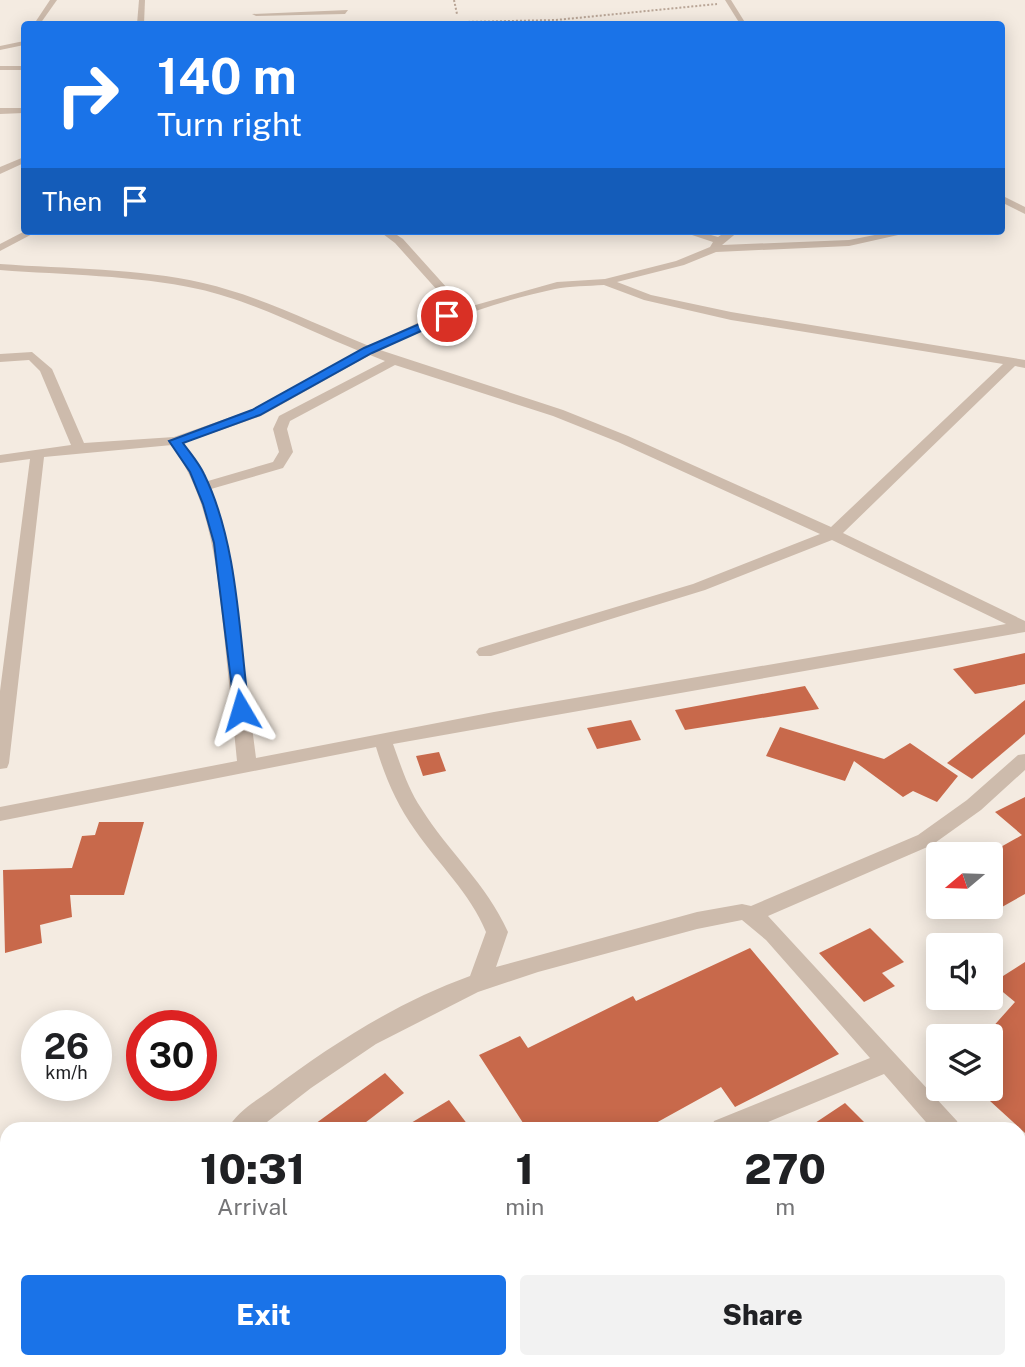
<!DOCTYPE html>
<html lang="en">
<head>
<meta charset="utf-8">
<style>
	body { margin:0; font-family:"Public Sans",sans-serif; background:#f2f2f2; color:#202124; height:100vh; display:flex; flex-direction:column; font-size:26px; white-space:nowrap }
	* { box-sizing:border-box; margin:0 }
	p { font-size:23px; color:#757577 }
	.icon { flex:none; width:38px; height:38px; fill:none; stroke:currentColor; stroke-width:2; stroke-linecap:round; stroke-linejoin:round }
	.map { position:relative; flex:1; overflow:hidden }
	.side { position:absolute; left:0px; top:1122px; width:1026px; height:247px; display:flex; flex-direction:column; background:#fff; border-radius:21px 21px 0 0; box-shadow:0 4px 18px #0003 }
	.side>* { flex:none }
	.hud { position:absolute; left:21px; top:21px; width:984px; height:214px; border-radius:7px; box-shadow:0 4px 18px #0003; background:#1a73e8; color:#fff; overflow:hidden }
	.needle { width:46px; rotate:251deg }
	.buttons { position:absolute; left:926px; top:842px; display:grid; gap:14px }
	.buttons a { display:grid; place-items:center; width:77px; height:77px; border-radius:7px; background:#fff; box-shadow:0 4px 18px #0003; font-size:35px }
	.speed { position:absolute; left:21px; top:1010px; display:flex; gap:14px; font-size:35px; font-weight:700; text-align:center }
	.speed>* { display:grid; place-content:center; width:91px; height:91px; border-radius:50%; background:#fff; box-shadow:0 4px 18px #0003; line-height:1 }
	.speed small { font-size:18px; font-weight:400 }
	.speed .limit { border:10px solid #d22; background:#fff; color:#111 }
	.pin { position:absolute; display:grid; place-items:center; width:60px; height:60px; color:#fff; margin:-30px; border:4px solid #fff; border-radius:50%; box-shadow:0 2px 7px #0007 }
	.me { position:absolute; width:77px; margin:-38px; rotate:353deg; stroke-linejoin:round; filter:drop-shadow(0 0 5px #0008) }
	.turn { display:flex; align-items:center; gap:24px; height:147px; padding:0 21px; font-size:32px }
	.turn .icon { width:91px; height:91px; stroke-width:2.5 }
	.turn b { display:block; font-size:49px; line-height:60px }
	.then { display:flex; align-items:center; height:66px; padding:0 21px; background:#0003; gap:14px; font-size:26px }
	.eta { display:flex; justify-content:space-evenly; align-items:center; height:119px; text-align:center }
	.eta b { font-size:42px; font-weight:800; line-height:49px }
	.cta { display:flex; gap:14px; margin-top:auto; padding:14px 21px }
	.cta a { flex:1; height:80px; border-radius:7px; background:#1a73e8; color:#fff; font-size:28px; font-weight:800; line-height:80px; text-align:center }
	.cta a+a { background:#f2f2f2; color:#202124 }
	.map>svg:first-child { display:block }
</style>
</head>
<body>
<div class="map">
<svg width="1025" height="1367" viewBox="0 0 1025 1367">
	<rect width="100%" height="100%" fill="#f4ebe1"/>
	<g fill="#c8694b">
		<polygon points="1025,653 1025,684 975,694 953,669"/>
		<polygon points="805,686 819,709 685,730 675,710"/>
		<polygon points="1025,700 1025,734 972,779 947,763"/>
		<polygon points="631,720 641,740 597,749 587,728"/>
		<polygon points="780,727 884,759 910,743 958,776 937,802 913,791 903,797 854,761 845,781 766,756"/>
		<polygon points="439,752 446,771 423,776 416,756"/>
		<polygon points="1025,797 1025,894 1002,907 990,897 990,853 1022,835 995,812"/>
		<polygon points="99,822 144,822 124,895 70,895 72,917 40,925 42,943 5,953 3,870 72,868 82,836 95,835"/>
		<polygon points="870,928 904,962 882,973 895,986 864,1002 819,953"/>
		<polygon points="750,948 839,1054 735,1107 721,1087 645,1129 527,1129 479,1055 520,1036 528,1048 633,996 636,1001"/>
		<polygon points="1025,962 1025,1133 990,1101 990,1030 1015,1002 992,983"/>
		<polygon points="385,1073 404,1093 357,1129 308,1129"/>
		<polygon points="449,1100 471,1129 401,1129"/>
		<polygon points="845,1103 871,1129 806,1129"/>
	</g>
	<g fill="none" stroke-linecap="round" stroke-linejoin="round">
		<g stroke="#b9a596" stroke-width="2" stroke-dasharray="2 2" stroke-linecap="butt">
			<polyline points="454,0 457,14"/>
			<polyline points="372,24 556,20 717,4"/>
		</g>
		<g fill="#cdbbac" fill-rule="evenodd">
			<polygon points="50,0 57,0 40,24 34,24"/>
			<polygon points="139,0 145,0 144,24 137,24"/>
			<polygon points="725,0 731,0 746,24 740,24"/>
			<polygon points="348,10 345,14 256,16 252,14"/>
			<polygon points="24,41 24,45 0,50 0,46"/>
			<rect x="0" y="66" width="24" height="4"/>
			<polygon points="0,108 24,108 24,113 0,114"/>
			<polygon points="24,157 24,163 0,174 0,167"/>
			<polygon points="1001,195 1025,207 1025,214 1001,202"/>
			<polygon points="25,231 38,231 0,251 0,244"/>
			<path d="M379,231H391L403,239L465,308L557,282L605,279L676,261L710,247L713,242L680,231H697L718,237L727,231H739L722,245L849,240L895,231H916L849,246L716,252L684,265L617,282L651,295L731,312L1025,360V368L1015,366L843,533L1025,621V632L393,744C401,766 408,789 421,808C449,853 486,883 508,932L496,967L697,912L742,904L751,906L918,835L967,800L1018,755L1025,754V770L981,810L932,845L768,916L957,1121L960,1129H932L884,1074L751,1129H711L714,1121L870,1058L766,940L742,920L697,929L538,972L478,992L376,1044L311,1088L258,1129H228C235,1113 257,1100 271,1090C332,1044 398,1002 470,976L486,932C470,893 439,865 415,830C397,805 385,777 376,747L0,821V807L237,761C233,719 228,676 224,634C217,567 211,502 172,445L44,457L9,763L7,768L0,769V691L30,459L0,463V455L71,445L40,371L29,360L0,362V354L32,352L52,369L84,443L174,437L251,410L359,351C310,331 250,300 198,289C134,275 65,275 0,270V264C67,269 138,268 203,283C260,296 315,324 369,346L428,318L455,310L395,243ZM604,285L644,300L731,320L1003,364L831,527L628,436L563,410L380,350C435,324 494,302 555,289C570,286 588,286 604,285ZM370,355L385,361L279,416L273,429L279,452L273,462L208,481L184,443L261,416ZM395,365L553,416L618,442L820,534L693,584L479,648L476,652L479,656H491L705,590L832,540L1006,624L494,712L256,758L230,557L211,489L283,468L293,452L287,429L290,421Z"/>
			<polygon points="1018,1196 1025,1199 1025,1227 1018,1225"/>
			<polygon points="7,1318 7,1349 0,1352 0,1321"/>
			<polygon points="266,1362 297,1362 299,1367 268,1367"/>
			<polygon points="326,1362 360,1362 358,1367 324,1367"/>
		</g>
	</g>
	<path fill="#1a73e8" stroke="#114b97" stroke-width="2" d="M447,312L450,313V318L372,353L260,415L183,443C190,453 199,463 204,474C238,543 239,634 249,710L247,713H235L214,543L203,504L190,472L169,441L252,410L364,348Z"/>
</svg>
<div class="buttons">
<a><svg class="needle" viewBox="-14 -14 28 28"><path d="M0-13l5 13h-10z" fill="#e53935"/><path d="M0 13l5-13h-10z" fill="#757577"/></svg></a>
<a><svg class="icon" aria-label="sound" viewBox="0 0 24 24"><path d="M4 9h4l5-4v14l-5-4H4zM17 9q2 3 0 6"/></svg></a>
<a><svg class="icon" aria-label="layers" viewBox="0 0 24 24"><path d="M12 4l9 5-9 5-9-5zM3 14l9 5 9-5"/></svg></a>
</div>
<div class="speed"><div>26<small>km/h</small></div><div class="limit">30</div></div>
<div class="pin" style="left:447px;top:316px;background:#d93025"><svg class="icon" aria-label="arrive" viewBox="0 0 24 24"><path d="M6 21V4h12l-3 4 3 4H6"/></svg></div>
<svg class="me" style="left:241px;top:710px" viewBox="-20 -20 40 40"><path d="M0-17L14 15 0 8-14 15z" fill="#1a73e8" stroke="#fff" stroke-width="4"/></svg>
<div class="hud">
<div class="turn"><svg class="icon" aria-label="right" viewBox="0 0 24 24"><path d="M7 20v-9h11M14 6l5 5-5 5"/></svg><div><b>140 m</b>Turn right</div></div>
<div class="then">Then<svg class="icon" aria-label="arrive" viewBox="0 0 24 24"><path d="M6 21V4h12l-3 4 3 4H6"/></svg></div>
</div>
<section class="side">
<div class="eta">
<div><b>10:31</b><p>Arrival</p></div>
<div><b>1</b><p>min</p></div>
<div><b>270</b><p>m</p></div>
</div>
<div class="cta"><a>Exit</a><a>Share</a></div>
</section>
</div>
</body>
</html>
